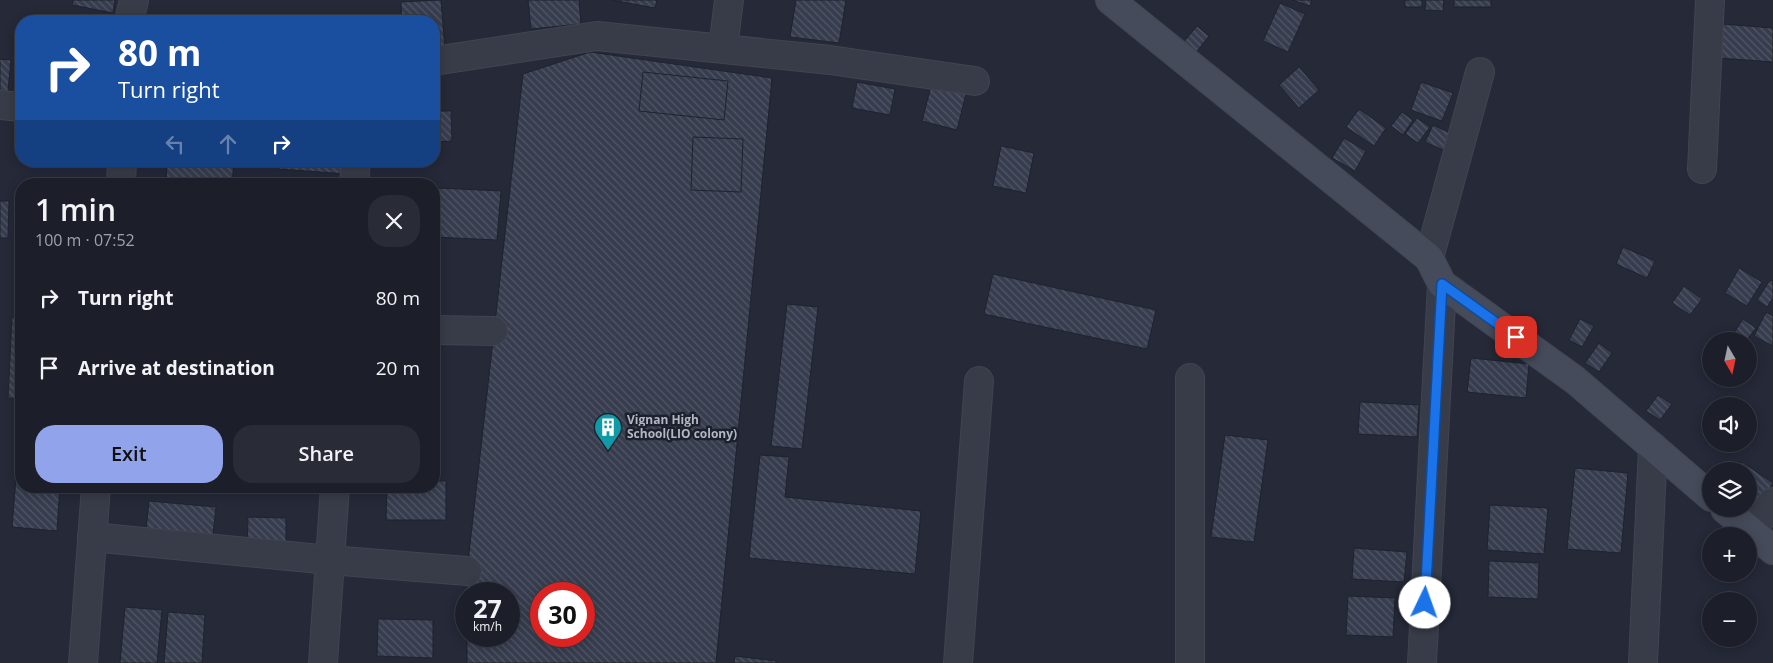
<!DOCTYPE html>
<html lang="en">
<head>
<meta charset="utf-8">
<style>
	body { margin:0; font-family:"Open Sans",sans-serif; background:#292c36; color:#f1f3f6; height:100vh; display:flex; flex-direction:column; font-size:19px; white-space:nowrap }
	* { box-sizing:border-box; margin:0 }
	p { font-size:16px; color:#a0a2a8 }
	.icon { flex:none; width:28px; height:28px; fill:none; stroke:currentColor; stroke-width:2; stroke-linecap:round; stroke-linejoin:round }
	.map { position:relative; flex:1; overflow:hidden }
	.details { position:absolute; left:15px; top:178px; width:425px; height:315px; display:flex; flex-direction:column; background:#1c1f2a; border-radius:20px; box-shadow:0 2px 12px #0003,0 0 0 1px #3a3d47 }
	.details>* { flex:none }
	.guide { position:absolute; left:15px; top:15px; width:425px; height:152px; border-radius:20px; box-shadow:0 2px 12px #0003,0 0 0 1px #3a3d47; background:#1a4fa0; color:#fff; overflow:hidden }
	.needle { width:32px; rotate:171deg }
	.fabs { position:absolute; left:1702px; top:332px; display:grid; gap:10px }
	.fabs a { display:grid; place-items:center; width:55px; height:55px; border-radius:50%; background:#1c1f2a; box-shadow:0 2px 12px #0003,0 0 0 1px #3a3d47; font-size:25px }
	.speed { position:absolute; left:455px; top:582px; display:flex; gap:10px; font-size:25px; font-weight:700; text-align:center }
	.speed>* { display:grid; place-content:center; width:65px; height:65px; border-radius:50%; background:#1c1f2a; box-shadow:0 2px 12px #0003,0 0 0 1px #3a3d47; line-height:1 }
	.speed small { font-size:12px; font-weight:400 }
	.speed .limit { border:8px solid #d22; background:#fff; color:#111 }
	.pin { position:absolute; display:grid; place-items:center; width:42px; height:42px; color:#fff; margin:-21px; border-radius:10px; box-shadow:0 2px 8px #0006 }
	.me { position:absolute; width:55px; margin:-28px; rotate:3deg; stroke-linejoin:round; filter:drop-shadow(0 0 4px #0008) }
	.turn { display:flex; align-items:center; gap:18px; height:105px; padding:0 20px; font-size:22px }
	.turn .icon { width:65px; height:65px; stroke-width:2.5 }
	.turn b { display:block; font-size:35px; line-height:42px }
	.lanes { display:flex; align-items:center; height:48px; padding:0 20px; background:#0003; justify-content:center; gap:25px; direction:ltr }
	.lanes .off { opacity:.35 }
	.round { display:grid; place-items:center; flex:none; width:52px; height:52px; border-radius:20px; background:#292c36 }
	.head { display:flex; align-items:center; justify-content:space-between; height:85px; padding:0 20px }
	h1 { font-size:30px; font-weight:600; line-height:38px }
	.primary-button { display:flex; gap:10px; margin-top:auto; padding:10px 20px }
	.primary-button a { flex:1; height:58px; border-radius:20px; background:#91a4eb; color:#111; font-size:20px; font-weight:600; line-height:58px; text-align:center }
	.primary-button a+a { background:#292c36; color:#f1f3f6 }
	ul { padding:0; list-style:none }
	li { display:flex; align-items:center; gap:15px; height:70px; padding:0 20px }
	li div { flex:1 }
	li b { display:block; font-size:19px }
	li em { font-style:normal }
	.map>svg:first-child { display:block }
</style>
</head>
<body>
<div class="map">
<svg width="1773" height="663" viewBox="0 0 1773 663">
	<defs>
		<pattern id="building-back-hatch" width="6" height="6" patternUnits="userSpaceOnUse" patternTransform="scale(1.25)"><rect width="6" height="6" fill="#373d4e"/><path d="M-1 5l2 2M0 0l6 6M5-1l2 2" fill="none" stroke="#525766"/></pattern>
	</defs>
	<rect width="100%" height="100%" fill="#252938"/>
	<g fill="url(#building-back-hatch)" stroke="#1f232f" fill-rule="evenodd">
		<polygon points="73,0 115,0 113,13 72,5"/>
		<polygon points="441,0 445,49 434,50 434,21 402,21 401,2"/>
		<polygon points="528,0 579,0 581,24 531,29"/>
		<polygon points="611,0 657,0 655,8"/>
		<polygon points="796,0 846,0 839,43 790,37"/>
		<polygon points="1292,0 1312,0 1310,6"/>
		<rect x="1405" y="0" width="17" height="7"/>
		<polygon points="1426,0 1444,0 1443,11 1425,10"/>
		<rect x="1454" y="0" width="37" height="7"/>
		<polygon points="1280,3 1305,14 1288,52 1263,41"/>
		<polygon points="1722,24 1773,28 1773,62 1719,58"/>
		<polygon points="1197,26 1209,36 1194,55 1181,45"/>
		<path d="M590,52L772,78L716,663H467V636H509V594H467V571L523,74ZM541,594H584V636H541Z"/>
		<polygon points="16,57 21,57 21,104 12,103"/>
		<polygon points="0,59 11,60 7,101 0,100"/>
		<polygon points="1299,67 1319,90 1299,108 1279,85"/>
		<polygon points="643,72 728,81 724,120 639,111"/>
		<polygon points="857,82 895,89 890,115 852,108"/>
		<polygon points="1421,82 1453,93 1442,121 1411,110"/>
		<polygon points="931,86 966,94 957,130 922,121"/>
		<polygon points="1359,109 1386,128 1374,146 1346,127"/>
		<polygon points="434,111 451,111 452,141 434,142"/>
		<polygon points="1402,112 1413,120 1403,135 1391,126"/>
		<polygon points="1417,118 1430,127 1418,143 1405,134"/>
		<polygon points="1433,125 1457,136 1450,153 1425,142"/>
		<polygon points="693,137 743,139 741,192 691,190"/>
		<polygon points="1344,138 1366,151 1355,171 1332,158"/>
		<polygon points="1001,146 1034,153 1026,193 993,186"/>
		<polygon points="167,161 234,161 232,184 166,184"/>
		<polygon points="278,161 348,161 347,174 278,169"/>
		<polygon points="438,188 501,191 497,240 435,237"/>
		<polygon points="0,201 9,201 8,238 0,238"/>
		<polygon points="1623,247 1655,261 1647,278 1616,264"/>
		<polygon points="1739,268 1762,282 1747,306 1725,293"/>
		<polygon points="993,274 1156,310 1147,349 984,314"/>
		<polygon points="1770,280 1773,281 1773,298 1767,307 1757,300"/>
		<polygon points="1684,286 1702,299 1690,315 1672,303"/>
		<polygon points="787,304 818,307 802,449 771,446"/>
		<polygon points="1766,312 1773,316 1773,346 1754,336"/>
		<polygon points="12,317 21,318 21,399 8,398"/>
		<polygon points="1580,319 1594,326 1582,347 1569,340"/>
		<polygon points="1743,319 1756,328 1746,341 1734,333"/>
		<polygon points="1599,343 1612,353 1599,372 1585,363"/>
		<polygon points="1471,358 1529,364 1526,398 1467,392"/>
		<polygon points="1708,358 1711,359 1711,374 1702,370"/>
		<polygon points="1658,395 1672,404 1660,420 1646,411"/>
		<polygon points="1360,402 1419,405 1417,437 1358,434"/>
		<polygon points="20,429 21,486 60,486 57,531 12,527"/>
		<polygon points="1225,435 1268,440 1254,542 1211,537"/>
		<polygon points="760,455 789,457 785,497 921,511 915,574 749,558"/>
		<polygon points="1742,462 1773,483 1757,508 1749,502 1749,471 1736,471"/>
		<polygon points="1575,468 1628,473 1621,553 1567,549"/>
		<polygon points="434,481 446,481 446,520 386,520 387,486 434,486"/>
		<polygon points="159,486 197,486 196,489"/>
		<polygon points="149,501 216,507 212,545 145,539"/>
		<polygon points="1490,505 1548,508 1544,554 1487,550"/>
		<polygon points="248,517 286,518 286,548 247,548"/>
		<polygon points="1354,548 1407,552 1404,582 1352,579"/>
		<polygon points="1489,561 1539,563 1538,599 1488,597"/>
		<polygon points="1348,596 1395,598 1393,637 1346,635"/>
		<polygon points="125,607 162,610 157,663 120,663"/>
		<polygon points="168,612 205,615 202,663 164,663"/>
		<polygon points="378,619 433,620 433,658 377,656"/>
		<polygon points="735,656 776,661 776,663 734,663"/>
	</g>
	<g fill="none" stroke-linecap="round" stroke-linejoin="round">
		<g stroke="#414551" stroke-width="30">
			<g id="street">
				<polyline points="129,21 134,0"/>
				<polyline points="723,48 729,0"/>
				<polyline points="434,61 597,36 830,60 975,81"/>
				<polyline points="0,105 21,107"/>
				<polyline points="1702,169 1710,0"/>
				<polyline points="121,184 122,161"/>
				<polyline points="354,184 356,161"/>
				<polyline points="1429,258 1480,72"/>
				<polyline points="434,330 493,331"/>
				<polyline points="1190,378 1190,663"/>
				<polyline points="1751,531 1773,502"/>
				<polyline points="92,537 330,560 467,571"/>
				<polyline points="83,663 96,486"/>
				<polyline points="323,663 335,486"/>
				<polyline points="958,663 979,381"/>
				<polyline points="1422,663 1442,284"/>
				<polyline points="1643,663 1653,447"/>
			</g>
		</g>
		<g stroke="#414551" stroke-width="30">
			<g id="secondary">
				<polyline points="1110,0 1429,258 1442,284 1575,380 1711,497"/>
				<polyline points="1725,509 1773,550"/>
			</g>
		</g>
		<use href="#street" stroke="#383c48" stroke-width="28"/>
		<use href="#secondary" stroke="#464b5b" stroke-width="28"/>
	</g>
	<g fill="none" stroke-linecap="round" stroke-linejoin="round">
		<g stroke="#114b97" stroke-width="12">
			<polyline id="route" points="1425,603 1442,284 1516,337"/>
		</g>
		<use href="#route" stroke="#1a73e8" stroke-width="9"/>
	</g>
	<defs>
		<g id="building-pin" transform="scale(1.4375)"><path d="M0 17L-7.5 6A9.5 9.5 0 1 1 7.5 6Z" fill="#0f9aa8" stroke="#1d212d"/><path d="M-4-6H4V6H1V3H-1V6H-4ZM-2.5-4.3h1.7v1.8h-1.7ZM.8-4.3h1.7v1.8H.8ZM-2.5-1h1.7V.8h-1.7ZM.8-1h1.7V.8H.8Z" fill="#fff"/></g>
	</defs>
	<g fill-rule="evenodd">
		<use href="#building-pin" x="608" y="427"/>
	</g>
	<g text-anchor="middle" stroke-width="5" stroke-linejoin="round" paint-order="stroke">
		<g font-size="12" font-weight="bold" fill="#b3b7c4" stroke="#1d212d" text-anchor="start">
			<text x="627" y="424">Vignan High<tspan x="627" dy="14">School(LIO colony)</tspan></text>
		</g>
	</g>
</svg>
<div class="fabs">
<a><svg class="needle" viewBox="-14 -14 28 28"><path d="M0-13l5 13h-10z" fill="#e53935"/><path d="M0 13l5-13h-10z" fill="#a0a2a8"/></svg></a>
<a><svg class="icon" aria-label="sound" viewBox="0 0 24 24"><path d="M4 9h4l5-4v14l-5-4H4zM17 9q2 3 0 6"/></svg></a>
<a><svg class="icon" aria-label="layers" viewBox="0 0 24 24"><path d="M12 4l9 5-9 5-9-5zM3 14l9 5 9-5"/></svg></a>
<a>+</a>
<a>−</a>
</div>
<div class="speed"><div>27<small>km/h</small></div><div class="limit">30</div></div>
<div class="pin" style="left:1516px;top:337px;background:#d93025"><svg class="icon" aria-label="arrive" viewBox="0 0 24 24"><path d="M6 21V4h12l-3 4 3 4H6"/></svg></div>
<svg class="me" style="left:1425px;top:603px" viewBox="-20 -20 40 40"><circle r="19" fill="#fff"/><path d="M0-13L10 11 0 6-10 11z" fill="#1a73e8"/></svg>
<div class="guide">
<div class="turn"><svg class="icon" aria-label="right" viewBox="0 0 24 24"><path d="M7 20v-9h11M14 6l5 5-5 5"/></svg><div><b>80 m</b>Turn right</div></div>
<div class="lanes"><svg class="icon off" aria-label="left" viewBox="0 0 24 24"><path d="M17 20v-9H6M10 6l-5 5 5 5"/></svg><svg class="icon off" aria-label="ahead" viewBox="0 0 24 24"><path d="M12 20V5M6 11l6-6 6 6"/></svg><svg class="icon" aria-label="right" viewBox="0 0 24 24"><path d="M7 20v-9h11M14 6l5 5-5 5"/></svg></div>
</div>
<section class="details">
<div class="head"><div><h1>1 min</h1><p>100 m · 07:52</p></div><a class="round"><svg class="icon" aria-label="close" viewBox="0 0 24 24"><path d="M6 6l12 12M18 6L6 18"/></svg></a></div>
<ul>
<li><svg class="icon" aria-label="right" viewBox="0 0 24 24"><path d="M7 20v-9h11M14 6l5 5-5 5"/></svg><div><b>Turn right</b></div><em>80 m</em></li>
<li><svg class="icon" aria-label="arrive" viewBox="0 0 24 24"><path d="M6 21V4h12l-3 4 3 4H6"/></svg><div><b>Arrive at destination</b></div><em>20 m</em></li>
</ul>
<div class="primary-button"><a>Exit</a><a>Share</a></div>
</section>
</div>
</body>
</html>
